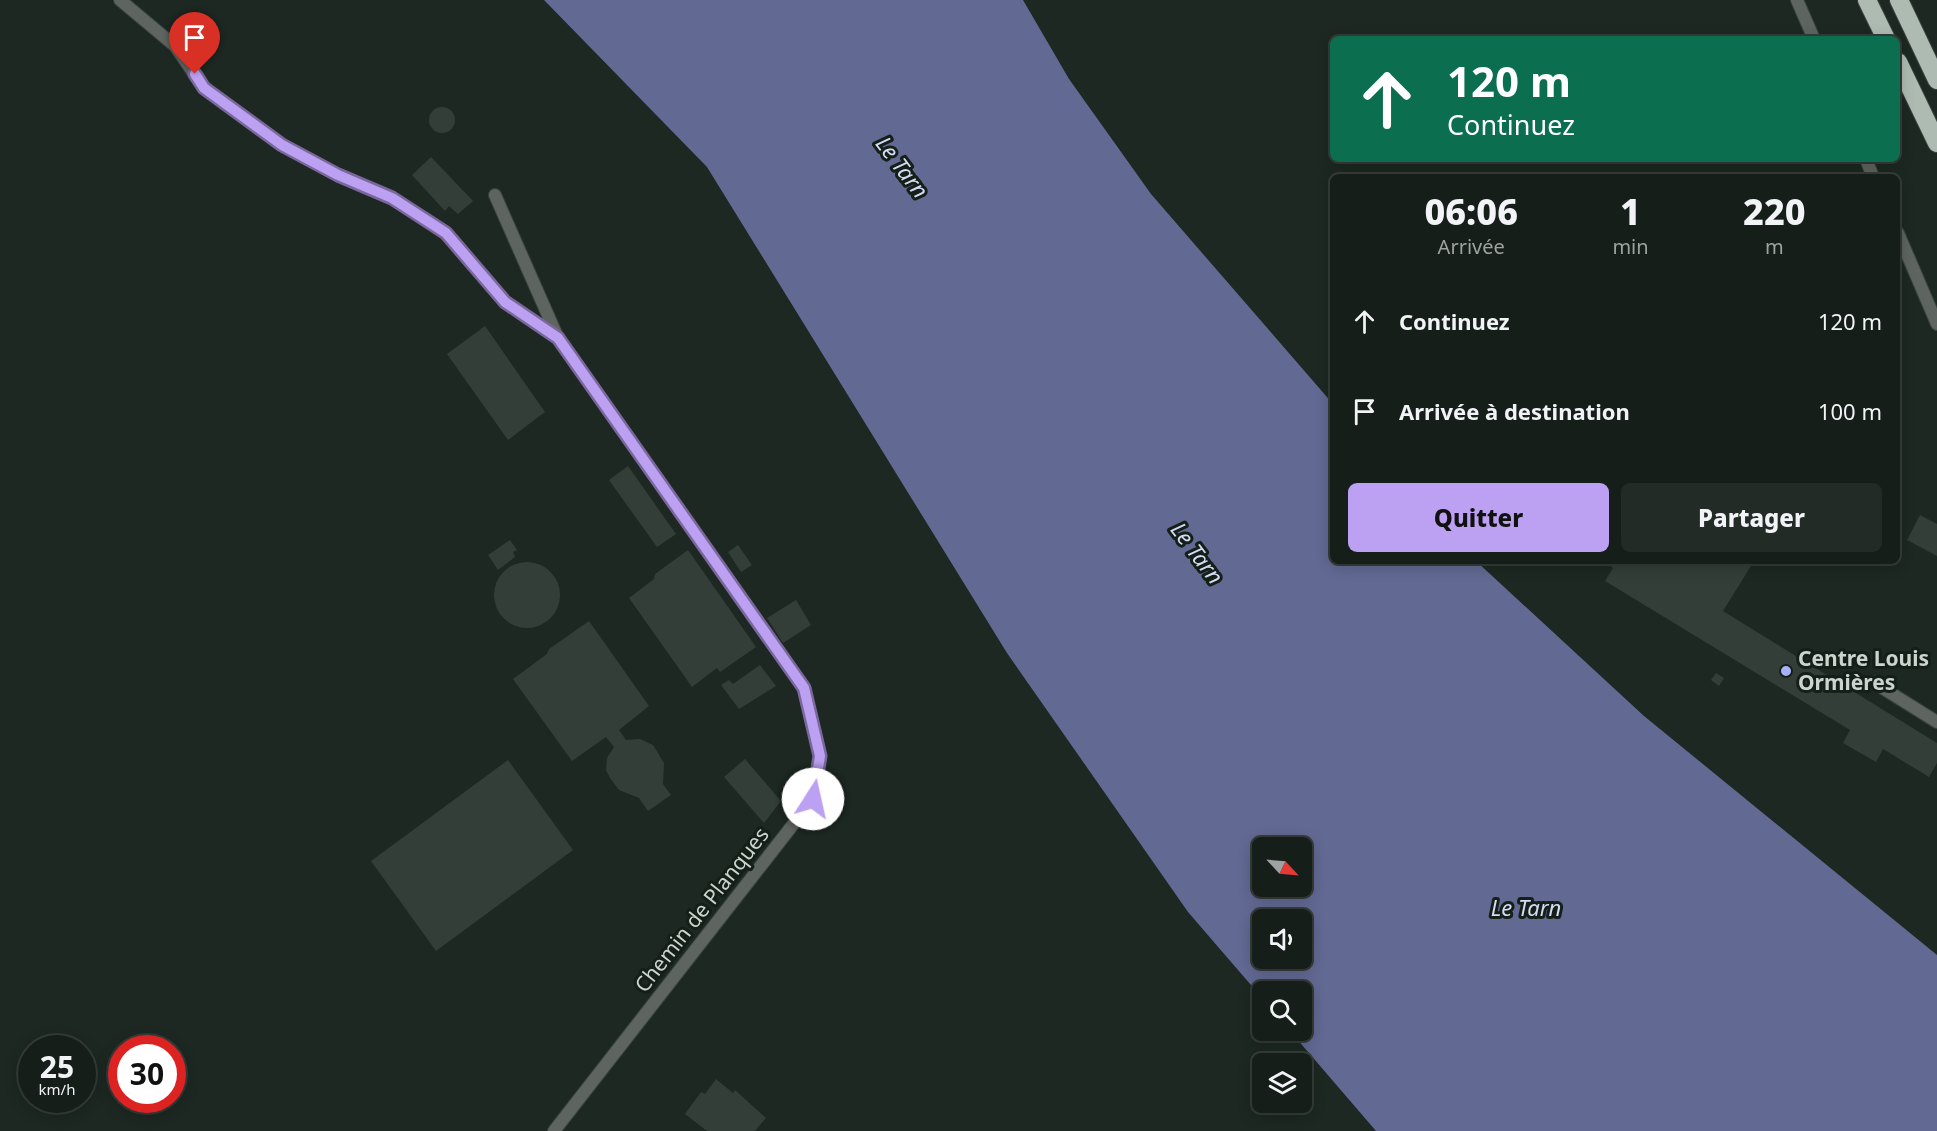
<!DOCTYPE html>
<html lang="fr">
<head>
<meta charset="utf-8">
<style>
	body { margin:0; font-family:"Noto Sans",sans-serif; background:#232b27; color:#f1f3f6; height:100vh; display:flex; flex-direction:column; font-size:22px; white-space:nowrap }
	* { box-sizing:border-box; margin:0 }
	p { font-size:20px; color:#9ea2a2 }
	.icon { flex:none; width:33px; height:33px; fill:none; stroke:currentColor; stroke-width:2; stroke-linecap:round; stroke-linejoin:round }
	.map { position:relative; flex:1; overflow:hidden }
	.side { position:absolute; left:1330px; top:174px; width:570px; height:390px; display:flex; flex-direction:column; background:#161e1a; border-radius:9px; box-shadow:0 3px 15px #0003,0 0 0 2px #353c39 }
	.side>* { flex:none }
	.top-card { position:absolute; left:1330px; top:36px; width:570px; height:126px; border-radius:9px; box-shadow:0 3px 15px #0003,0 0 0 2px #353c39; background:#0b6e4f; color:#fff; overflow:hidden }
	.needle { width:39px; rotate:116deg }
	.tools { position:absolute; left:1252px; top:837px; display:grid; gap:12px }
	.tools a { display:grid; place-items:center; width:60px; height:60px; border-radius:9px; background:#161e1a; box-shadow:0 3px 15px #0003,0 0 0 2px #353c39; font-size:30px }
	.speed { position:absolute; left:18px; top:1035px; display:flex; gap:12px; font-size:30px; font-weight:700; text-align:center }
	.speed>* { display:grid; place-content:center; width:78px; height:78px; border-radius:50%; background:#161e1a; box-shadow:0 3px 15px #0003,0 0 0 2px #353c39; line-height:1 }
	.speed small { font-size:15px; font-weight:400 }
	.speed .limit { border:9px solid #d22; background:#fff; color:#111 }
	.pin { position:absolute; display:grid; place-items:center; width:51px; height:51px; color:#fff; margin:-62px -26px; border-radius:50% 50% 50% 0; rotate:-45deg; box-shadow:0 0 6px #0007 }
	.pin .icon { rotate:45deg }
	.me { position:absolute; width:66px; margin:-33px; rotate:10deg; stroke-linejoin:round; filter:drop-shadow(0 0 4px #0008) }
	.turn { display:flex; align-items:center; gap:21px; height:126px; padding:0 18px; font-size:27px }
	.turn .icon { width:78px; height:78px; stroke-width:2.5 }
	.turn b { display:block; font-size:42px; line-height:51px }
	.eta { display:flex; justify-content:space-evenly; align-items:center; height:102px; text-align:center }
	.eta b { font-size:36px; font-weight:800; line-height:42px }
	.action { display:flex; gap:12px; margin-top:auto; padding:12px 18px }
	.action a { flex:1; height:69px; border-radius:9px; background:#bca0f2; color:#111; font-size:24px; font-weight:800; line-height:69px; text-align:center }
	.action a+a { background:#232b27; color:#f1f3f6 }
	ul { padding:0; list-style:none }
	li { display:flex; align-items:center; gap:18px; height:90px; padding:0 18px }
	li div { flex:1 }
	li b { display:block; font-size:22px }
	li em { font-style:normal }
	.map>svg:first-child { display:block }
</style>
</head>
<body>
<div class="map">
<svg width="1937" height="1131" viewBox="0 0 1937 1131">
	<rect width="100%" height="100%" fill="#1d2822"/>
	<path fill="#626993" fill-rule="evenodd" d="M544,0H1023L1069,79L1151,194L1333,404L1334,561H1476L1644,716L1937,955V1131H1376L1290,1031L1302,1030V992H1263V999L1188,912L1007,653L707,167ZM1263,848H1302V886H1263ZM1263,920H1302V958H1263Z"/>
	<g fill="#323e37">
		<circle cx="442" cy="120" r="13"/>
		<polygon points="431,157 473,201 458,214 449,206 445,211 412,175"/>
		<polygon points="485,326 545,412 508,440 447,354"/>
		<polygon points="628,466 676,534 657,547 609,480"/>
		<polygon points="1920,515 1937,524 1937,556 1907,540"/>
		<polygon points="510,540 517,550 513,552 515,557 498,570 488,555"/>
		<polygon points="738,545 752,565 741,572 728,552"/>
		<polygon points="688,550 756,647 720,672 717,668 692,687 629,598 654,579 655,574"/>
		<polygon points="1606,561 1754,561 1723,611 1937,743 1937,763 1929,777 1883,749 1876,762 1843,743 1850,730 1605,581 1613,568"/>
		<circle cx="527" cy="595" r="33"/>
		<polygon points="796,600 811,625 783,643 767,618"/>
		<polygon points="589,621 649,706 619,730 626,740 640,739 653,745 664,763 663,784 671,795 648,811 639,798 619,790 610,778 606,770 607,758 614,747 606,737 572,761 513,679 547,654 549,649"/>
		<polygon points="760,665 776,686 739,709 721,685 729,680 733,684"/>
		<polygon points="1716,673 1724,678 1719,686 1711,680"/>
		<polygon points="745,759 781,801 764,823 724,777"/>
		<polygon points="508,760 573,850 436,951 371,861"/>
		<polygon points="716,1079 733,1093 735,1090 766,1118 755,1131 707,1131 685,1114 701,1092 705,1094"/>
	</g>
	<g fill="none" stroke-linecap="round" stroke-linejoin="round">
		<g stroke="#39443e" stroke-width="14">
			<g id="lane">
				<polyline points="120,0 175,46 204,88 282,145 338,175 392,198 445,233 505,302 558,338"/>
				<polyline points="495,195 558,338"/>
				<polyline points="1873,682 1937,722"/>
			</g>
		</g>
		<g stroke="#39443e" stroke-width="14">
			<g id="street">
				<polyline points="1797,0 1814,39"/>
				<polyline points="1866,159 1873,177"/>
				<polyline points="1898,233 1937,324"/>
				<polyline points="554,1131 813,799 820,756 804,688 558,338"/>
			</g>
		</g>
		<g stroke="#39443e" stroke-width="20">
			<g id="highway">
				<polyline points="1867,0 1886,39"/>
				<polyline points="1899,0 1937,80"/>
				<polyline points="1898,62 1937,143"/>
			</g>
		</g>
		<use href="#lane" stroke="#5e6460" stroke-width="12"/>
		<use href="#street" stroke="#5e6460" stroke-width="12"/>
		<use href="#highway" stroke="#aebbb2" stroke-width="18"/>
	</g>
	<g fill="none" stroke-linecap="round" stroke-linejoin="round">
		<g stroke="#7a689d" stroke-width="15">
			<polyline id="route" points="195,74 204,88 282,145 338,175 392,198 446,233 505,302 558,338 804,688 820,756 813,799"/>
		</g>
		<use href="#route" stroke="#bca0f2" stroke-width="10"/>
	</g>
	<circle fill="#a6b1fc" stroke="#141f18" stroke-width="2" cx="1786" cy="671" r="6"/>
	<g text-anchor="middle" stroke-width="6" stroke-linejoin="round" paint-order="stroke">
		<g font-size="21" font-weight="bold" fill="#cdd4cf" stroke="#141f18" text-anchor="start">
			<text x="1798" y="666">Centre Louis<tspan x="1798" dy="24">Ormières</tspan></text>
		</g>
		<g font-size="21" fill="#cdd4cf" stroke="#141f18">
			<text transform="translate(702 910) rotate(-52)" y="7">Chemin de Planques</text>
		</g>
		<g font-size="22" font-style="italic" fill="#d5daf6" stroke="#141f18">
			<text transform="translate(902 167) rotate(53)" y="8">Le Tarn</text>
			<text transform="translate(1197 553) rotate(53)" y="8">Le Tarn</text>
			<text x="1526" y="916">Le Tarn</text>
		</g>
	</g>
</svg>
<div class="tools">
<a><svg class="needle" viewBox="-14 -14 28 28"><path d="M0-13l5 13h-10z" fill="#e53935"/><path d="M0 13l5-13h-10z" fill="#9ea2a2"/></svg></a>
<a><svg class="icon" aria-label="sound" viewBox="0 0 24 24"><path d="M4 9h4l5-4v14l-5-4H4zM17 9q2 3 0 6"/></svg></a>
<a><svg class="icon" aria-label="search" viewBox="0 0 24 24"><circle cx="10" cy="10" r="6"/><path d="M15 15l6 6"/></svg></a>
<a><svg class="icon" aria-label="layers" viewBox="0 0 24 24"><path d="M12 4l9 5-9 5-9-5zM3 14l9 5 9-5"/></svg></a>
</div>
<div class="speed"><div>25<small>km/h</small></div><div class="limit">30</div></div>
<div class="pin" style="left:195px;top:74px;background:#d93025"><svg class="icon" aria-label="arrive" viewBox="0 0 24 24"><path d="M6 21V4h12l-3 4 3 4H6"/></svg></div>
<svg class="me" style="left:813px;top:799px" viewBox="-20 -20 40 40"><circle r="19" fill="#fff"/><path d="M0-13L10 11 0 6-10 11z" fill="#bca0f2"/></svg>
<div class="top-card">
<div class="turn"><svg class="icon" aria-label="ahead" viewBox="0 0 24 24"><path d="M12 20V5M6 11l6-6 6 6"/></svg><div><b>120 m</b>Continuez</div></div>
</div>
<section class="side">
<div class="eta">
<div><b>06:06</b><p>Arrivée</p></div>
<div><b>1</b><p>min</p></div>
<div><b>220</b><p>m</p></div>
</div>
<ul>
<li><svg class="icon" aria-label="ahead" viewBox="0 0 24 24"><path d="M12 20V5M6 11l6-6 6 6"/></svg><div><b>Continuez</b></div><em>120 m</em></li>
<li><svg class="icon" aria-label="arrive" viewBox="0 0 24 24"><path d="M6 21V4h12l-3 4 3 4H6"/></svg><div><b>Arrivée à destination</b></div><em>100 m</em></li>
</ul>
<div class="action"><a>Quitter</a><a>Partager</a></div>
</section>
</div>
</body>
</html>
